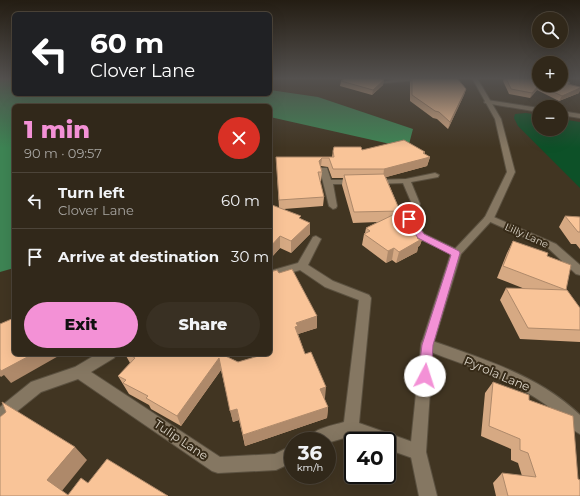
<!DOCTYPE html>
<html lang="en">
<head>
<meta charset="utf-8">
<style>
	body { margin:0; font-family:Montserrat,sans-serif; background:#393023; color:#f1f3f6; height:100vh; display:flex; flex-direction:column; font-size:15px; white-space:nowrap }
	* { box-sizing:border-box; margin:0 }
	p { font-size:13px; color:#a8a6a2 }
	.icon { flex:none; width:22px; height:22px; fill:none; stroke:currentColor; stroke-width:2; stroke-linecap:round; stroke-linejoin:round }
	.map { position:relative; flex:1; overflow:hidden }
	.details { position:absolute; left:12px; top:104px; width:260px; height:252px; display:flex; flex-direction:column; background:#31281a; border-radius:6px; box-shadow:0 4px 16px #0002,0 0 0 1px #4c4439 }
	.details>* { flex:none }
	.hud { position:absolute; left:12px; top:12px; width:260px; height:84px; border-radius:6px; box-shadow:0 4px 16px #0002,0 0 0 1px #4c4439; background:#202124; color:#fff; overflow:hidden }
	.tools { position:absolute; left:532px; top:12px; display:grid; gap:8px }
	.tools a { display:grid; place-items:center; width:36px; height:36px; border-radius:50%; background:#31281a; box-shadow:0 4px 16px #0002,0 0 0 1px #4c4439; font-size:20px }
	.speed { position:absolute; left:284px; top:432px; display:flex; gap:8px; font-size:20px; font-weight:700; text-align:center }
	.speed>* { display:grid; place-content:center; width:52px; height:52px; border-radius:50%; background:#31281a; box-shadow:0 4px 16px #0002,0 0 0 1px #4c4439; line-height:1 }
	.speed small { font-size:10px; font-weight:400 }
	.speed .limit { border:2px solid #111; border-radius:6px; background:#fff; color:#111 }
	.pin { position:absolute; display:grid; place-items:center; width:34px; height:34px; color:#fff; margin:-17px; border:2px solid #fff; border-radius:50%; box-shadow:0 1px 4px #0007 }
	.me { position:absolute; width:44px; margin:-22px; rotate:5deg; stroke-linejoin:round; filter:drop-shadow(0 0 3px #0008) }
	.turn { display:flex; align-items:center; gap:14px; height:84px; padding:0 12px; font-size:18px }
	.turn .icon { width:52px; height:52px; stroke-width:2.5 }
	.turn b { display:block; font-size:28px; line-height:34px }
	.round { display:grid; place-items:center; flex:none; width:42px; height:42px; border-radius:21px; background:#393023 }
	.headline { display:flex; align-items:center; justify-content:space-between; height:68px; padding:0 12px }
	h1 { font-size:24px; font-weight:800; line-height:30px; color:#f391d6 }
	.primary-button { display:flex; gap:8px; margin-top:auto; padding:8px 12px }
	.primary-button a { flex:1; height:46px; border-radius:24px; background:#f391d6; color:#111; font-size:16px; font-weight:800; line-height:46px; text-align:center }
	.primary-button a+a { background:#393023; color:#f1f3f6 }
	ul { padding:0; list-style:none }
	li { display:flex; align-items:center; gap:12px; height:56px; padding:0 12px; border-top:1px solid #4c4439 }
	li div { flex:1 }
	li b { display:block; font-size:15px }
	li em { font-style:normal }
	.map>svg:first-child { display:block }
</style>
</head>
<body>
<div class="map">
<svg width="580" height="496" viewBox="0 0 580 496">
	<rect width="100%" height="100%" fill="#413522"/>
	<polygon fill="#0d5128" points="526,113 539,115 539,129 561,129 561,119 580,122 580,188 518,126 514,118 515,114"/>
	<polygon fill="#3e8554" points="0,78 14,78 14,94 270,94 270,90 318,97 413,129 408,148 270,117 270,106 14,106 14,268 0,272"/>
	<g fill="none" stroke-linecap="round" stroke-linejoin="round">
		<g stroke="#5b5140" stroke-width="2">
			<g id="minor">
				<polygon points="438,78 385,83 383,82 395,79"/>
				<polygon points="487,100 539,108 539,112 485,103 484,102"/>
				<polygon points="561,111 580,114 580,118 561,115"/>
				<polygon points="321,168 327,168 331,180 355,180 359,182 355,184 333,184 337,206 336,208 333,209 329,206 320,170"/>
				<polygon points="435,173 439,175 438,177 411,182 420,204 414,219 424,234 460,251 461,253 460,255 456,256 418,238 404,219 412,204 403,183 375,184 371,182 375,180 406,179"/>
				<polygon points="489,215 556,244 580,265 580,275 576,274 548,248 486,220 484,218 486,216"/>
				<path d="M316,236L321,239L308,265L333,281L369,295L371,298L359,423L424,446L426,452L424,458L418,460L387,449V441H365L351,436L327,443V441H307C312,428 332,426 344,422L359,300L325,287L300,270L270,279V271L298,263L313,237Z"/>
				<path d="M427,339C480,358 539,375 580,415V434C571,430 567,422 560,416C549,406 537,398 524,391C492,373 457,362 422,349L421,345L422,341Z"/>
				<polygon points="97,354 116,354 114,358 91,372 220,457 275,454 293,445 293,462 276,470 218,473 212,471 78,379 41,392 5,421 0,423 0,407 31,382 75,367"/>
			</g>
		</g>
		<g stroke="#5b5140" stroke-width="2">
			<polygon id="tertiary" points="472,78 477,78 501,119 515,172 494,218 461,254 433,345 426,452 437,496 419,496 410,452 421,345 451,253 485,217 507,172 495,119"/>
		</g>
		<use href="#minor" fill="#857762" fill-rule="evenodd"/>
		<use href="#tertiary" fill="#857762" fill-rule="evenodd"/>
	</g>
	<g fill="#d6a983">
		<polygon points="411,78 457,78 466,89 464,95 448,129 437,119 433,118 410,101 410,82"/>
		<polygon points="504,78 539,78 570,83 569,84 579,93 559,101 537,90 530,98 509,94 503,81"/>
		<polygon points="384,80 383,85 372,95 340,86 341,81"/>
		<polygon points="362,150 425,154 430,157 427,166 386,177 400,211 400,212 405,222 424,234 420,245 418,247 417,252 396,263 392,260 386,263 362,245 364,234 365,233 366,228 378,222 353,223 342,185 343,178 332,178 328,167 321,166 321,167 322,172 321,181 320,181 324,197 323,206 284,209 301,219 310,223 310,234 291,253 280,248 270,259 270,207 279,208 276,157 332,157 333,151"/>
		<polygon points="565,216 580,217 580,249 576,244 571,244 559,227"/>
		<polygon points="513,241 547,256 566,290 580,308 580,342 520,339 500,300 506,288 525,289 497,278 507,253"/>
		<polygon points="279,273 317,328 298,334 305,354 325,398 324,398 328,407 327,418 245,446 239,420 233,422 221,370 181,426 151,409 149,405 129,394 118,376 130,363 125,354 221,354 238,362 259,356 258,354 270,354"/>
		<polygon points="493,382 529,400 578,479 580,496 496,496 493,483 502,473 522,476 518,463 511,460 511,449 481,436 485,393"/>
	</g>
	<g fill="#ae896a">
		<polygon points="384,80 383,85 372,95 373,90"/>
		<polygon points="539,85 537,90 530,98 532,93"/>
		<polygon points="580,88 580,91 579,93 559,101 562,96"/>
		<polygon points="466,89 464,95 448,129 450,122"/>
		<polygon points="425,152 424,158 430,157 427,166 383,178 384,169"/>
		<polygon points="322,158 321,166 319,170 319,161"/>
		<polygon points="310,223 310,234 291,253 291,241"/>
		<polygon points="424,234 420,245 418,247 417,252 396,263 399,252 417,238"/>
		<polygon points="280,236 280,248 270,259 270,247"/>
		<polygon points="394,248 392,260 386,263 388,251"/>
		<polygon points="317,316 317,328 298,334 295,327 296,323"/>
		<polygon points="33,354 62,354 11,383 4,375 1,377 0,376 0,365"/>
		<polygon points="219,358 221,370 181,426 177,416"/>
		<polygon points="326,387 325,398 319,400 320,389"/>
		<polygon points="328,407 327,418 245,446 243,435"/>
		<polygon points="237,409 239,420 233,422 230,411"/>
		<polygon points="75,447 87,460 61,492 47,480"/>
	</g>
	<g fill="#f9c498" stroke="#ae896a">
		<polygon points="345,78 380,78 384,80 373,90 341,81"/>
		<polygon points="412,78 457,78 466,89 450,122 439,112 435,111 412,95"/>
		<polygon points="506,78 539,78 539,85 532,93 511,89"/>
		<polygon points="561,78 565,78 570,83 568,84 580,87 580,88 562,96 539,85 561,85"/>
		<polygon points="404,140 425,152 423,153 430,157 384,169 333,169 329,158 322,158 319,161 322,172 318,172 324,197 279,200 276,157 334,157 333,151 334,147 361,147 362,150"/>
		<polygon points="384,174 400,211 354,212 344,175"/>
		<polygon points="272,205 301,216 299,218 310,223 291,241 280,236 270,247 270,207"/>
		<polygon points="401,211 405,222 424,234 417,238 420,240 399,252 394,248 388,251 364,234 370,231 366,228"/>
		<polygon points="565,216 580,217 580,232 578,232"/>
		<polygon points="513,241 548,253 547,256 571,265 566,290 503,266"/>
		<polygon points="292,269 317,316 296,323 298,326 295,327 305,354 311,352 326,387 320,389 328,407 243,435 237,409 230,411 219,358 177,416 146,398 148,396 123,383 126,380 118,376 135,358 128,354 221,354 238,362 262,355 261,354 270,354 270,272 277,270 279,273"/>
		<polygon points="506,288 567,290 580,308 580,330 528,328"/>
		<polygon points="14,318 14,354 33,354 1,371 0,369 0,324"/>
		<polygon points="493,382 529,395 529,400 573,416 578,479 580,480 580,496 508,496 502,473 536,477 528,453 520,450 520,439 489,426"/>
		<polygon points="2,402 75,447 47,480 68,495 81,478 88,483 107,459 168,496 0,496 0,417 6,412"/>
	</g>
	<linearGradient id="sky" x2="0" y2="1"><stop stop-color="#241d13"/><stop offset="0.53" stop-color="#54514f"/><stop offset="1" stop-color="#54514f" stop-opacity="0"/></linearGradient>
	<rect width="580" height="148" fill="url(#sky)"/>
	<polygon fill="#f391d6" stroke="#9e5e8b" points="409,217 412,218 424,234 459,251 460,253 433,345 431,376 429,380 425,381 420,380 418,376 422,345 451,255 418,238 405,219"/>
	<g text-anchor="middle" stroke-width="4" stroke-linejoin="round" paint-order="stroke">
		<g font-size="10" fill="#ddd6ca" stroke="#372b18">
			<text transform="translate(527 235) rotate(24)" y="4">Lilly Lane</text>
		</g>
		<g font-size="12" fill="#ddd6ca" stroke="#372b18">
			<text transform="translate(497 374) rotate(23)" y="4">Pyrola Lane</text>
			<text transform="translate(181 440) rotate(34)" y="4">Tulip Lane</text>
		</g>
	</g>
</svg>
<div class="tools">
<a><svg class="icon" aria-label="search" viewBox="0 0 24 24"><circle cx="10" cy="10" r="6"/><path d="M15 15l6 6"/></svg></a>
<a>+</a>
<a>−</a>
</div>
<div class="speed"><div>36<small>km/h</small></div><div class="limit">40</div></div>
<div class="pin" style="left:409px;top:219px;background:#d93025"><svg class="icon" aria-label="arrive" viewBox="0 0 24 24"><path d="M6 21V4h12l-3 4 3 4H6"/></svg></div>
<svg class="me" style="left:425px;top:376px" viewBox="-20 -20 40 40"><circle r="19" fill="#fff"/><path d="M0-13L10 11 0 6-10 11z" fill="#f391d6"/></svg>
<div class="hud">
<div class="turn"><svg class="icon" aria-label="left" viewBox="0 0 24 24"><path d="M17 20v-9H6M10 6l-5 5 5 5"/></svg><div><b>60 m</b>Clover Lane</div></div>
</div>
<section class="details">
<div class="headline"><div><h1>1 min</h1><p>90 m · 09:57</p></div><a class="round" style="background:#d93025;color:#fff"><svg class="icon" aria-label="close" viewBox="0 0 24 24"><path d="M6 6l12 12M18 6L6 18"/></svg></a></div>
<ul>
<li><svg class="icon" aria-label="left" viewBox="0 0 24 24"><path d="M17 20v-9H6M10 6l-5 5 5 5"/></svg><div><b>Turn left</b><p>Clover Lane</p></div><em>60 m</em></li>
<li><svg class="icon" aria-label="arrive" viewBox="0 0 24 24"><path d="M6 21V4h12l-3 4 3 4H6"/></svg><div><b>Arrive at destination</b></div><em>30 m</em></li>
</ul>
<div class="primary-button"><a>Exit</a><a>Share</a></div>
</section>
</div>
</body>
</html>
